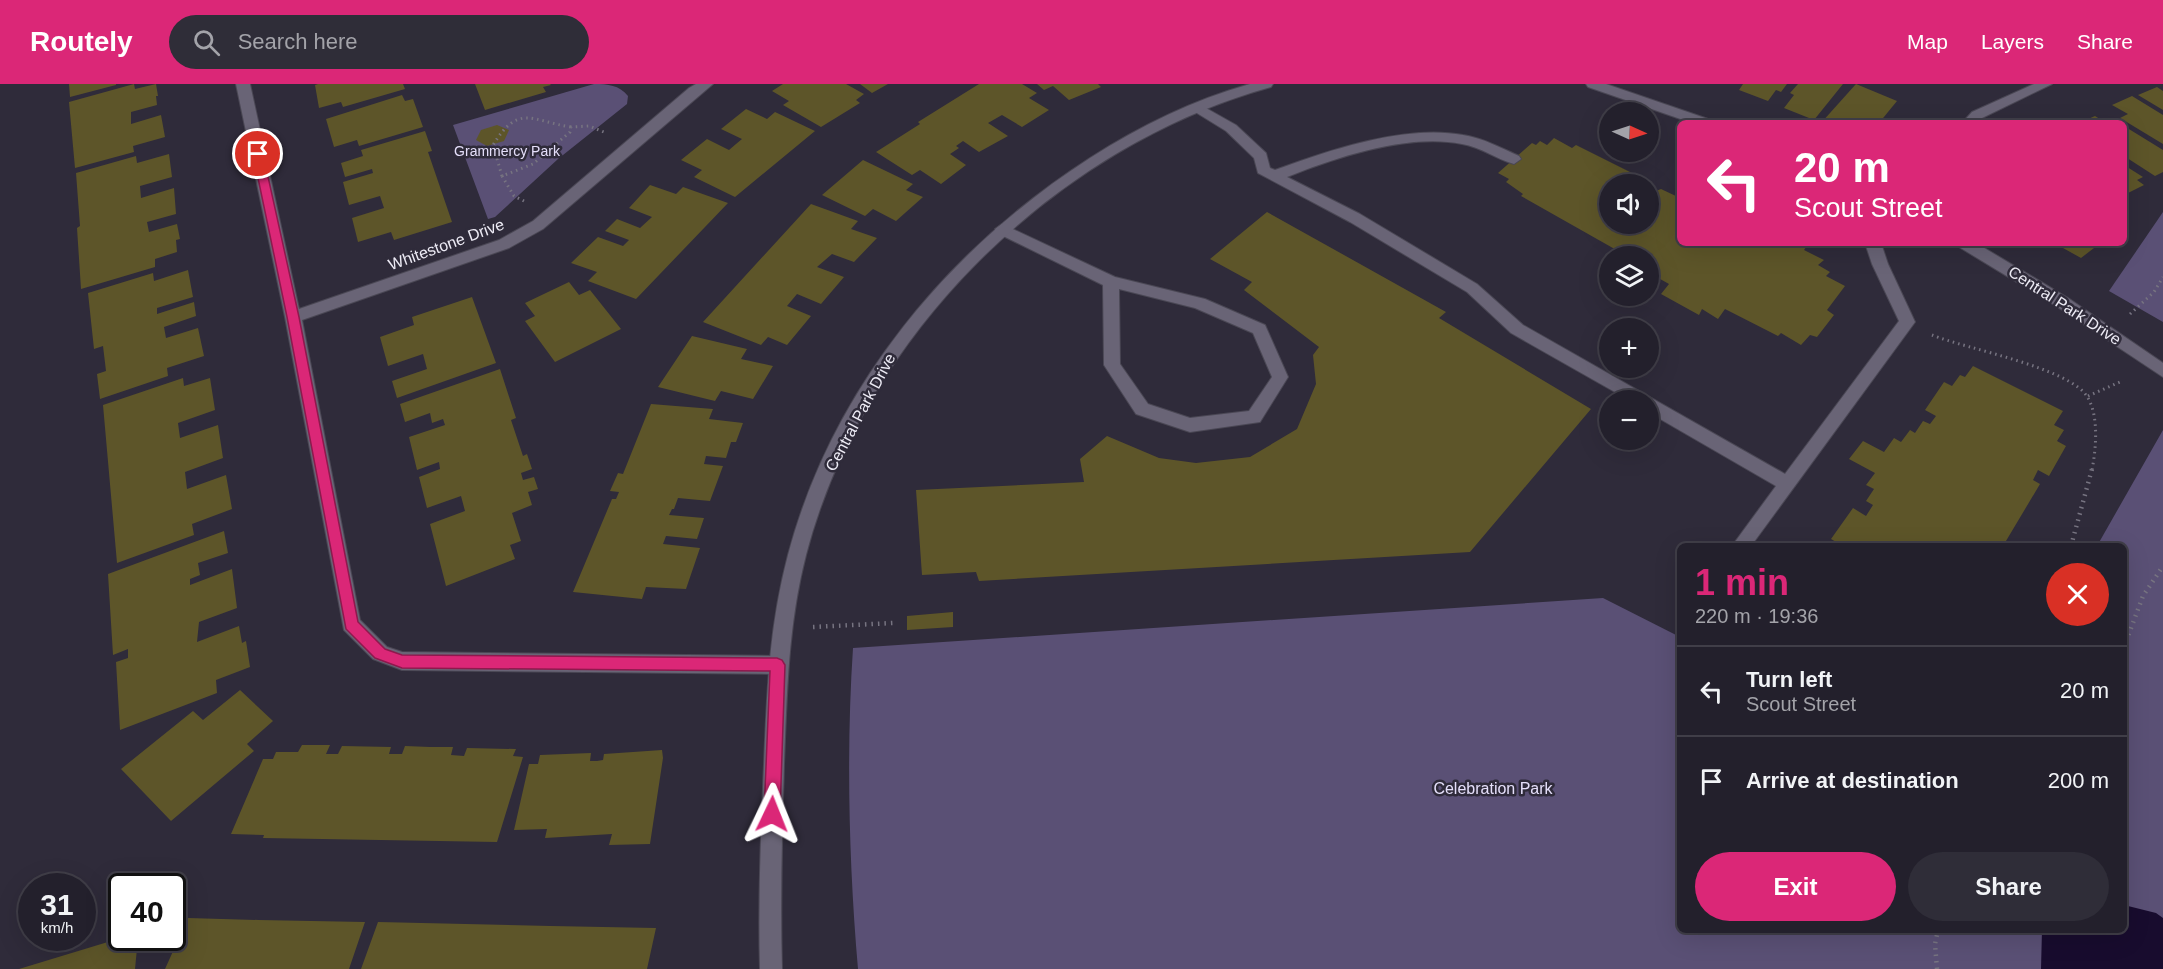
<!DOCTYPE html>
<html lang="en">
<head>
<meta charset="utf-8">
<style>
	body { margin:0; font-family:Arial,sans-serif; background:#2f2d38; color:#f1f3f6; height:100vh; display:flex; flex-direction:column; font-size:22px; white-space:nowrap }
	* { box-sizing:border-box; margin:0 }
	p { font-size:20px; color:#a3a3a9 }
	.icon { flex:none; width:33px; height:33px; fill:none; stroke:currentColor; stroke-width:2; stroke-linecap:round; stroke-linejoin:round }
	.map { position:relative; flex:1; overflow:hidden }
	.panel { position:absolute; left:1677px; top:459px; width:450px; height:390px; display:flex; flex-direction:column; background:#23202c; border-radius:9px; box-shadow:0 6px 24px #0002,0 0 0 2px #403e48 }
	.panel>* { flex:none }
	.banner { position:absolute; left:1677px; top:36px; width:450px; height:126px; border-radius:9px; box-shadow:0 6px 24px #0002,0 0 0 2px #403e48; background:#db2777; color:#fff; overflow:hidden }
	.needle { width:39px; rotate:93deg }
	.fabs { position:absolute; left:1599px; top:18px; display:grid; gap:12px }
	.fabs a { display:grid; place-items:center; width:60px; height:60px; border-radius:50%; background:#23202c; box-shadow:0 6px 24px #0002,0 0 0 2px #403e48; font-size:30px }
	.speed { position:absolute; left:18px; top:789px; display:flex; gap:12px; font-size:30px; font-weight:700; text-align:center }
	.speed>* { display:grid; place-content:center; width:78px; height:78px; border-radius:50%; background:#23202c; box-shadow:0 6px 24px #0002,0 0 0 2px #403e48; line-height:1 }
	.speed small { font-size:15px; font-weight:400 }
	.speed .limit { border:3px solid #111; border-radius:9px; background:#fff; color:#111 }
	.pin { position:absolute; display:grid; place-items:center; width:51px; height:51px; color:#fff; margin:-26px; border:3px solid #fff; border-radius:50%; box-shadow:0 2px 6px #0007 }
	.me { position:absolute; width:66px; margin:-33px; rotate:2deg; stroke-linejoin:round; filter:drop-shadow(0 0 4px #0008) }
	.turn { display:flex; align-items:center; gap:21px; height:126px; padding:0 18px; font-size:27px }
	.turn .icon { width:78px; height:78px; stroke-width:2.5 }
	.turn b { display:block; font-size:42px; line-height:51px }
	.round { display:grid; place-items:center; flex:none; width:63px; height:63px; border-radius:32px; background:#2f2d38 }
	.headline { display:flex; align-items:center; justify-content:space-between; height:102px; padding:0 18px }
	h1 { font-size:36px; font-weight:700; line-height:45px; color:#db2777 }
	.primary-button { display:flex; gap:12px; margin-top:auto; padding:12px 18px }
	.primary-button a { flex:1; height:69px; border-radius:36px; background:#db2777; color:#fff; font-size:24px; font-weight:700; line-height:69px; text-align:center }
	.primary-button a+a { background:#2f2d38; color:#f1f3f6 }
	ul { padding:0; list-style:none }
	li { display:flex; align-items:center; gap:18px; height:90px; padding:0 18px; border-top:2px solid #403e48 }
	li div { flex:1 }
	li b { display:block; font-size:22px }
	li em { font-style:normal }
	header { display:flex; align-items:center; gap:36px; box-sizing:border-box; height:84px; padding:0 30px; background:#db2777; color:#fff }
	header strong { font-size:28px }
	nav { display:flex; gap:33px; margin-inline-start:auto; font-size:21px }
	.search { width:420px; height:54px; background:#2f2d38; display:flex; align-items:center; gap:15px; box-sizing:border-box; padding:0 21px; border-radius:33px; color:#a3a3a9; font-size:22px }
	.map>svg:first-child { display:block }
</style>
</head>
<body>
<header>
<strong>Routely</strong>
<div class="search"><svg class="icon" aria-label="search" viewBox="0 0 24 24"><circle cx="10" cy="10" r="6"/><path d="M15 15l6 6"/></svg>Search here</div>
<nav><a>Map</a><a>Layers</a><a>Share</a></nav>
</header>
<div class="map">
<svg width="2163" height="885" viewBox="0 0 2163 885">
	<rect width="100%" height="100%" fill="#2f2b3a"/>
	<g fill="#5a5075">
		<path d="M594,0C608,0 619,1 628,12L627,20L558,75L495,133L488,135L453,41Z"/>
		<polygon points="2163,128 2163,238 2109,207"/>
		<path d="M2163,346V885H858C849,781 846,668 853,564L1603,514L1680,553V846H2124V462H2097Z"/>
	</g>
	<polygon fill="#180c2e" points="2124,821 2156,829 2163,834 2163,885 2041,885 2042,846 2124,846"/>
	<g fill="#5d5529">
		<polygon points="69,0 116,0 116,1 70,13"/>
		<polygon points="134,0 135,5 156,0 158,12 156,12 157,21 131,28 131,40 161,31 165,53 133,62 134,68 75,84 69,18"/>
		<polygon points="318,0 403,0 405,5 343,23 341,18 319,24 315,1"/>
		<polygon points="475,0 550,0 551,1 543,3 546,8 485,26"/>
		<polygon points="783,0 846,0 864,10 856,16 860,19 821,43 783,21 789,17 772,7"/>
		<polygon points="860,0 888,0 872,9"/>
		<polygon points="979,0 1022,0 1037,9 1029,14 1049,26 1022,43 1002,31 988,39 1008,52 979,68 963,57 956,62 959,64 950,70 966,81 941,100 920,86 912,91 876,68 920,40 918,38"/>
		<polygon points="1037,0 1098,0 1101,3 1069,16 1053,2 1044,6"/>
		<polygon points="1743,0 1787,0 1781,8 1776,6 1768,17 1739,6"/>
		<polygon points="1798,0 1843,0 1814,36 1784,24 1794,11 1790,9"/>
		<polygon points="1856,0 1897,17 1879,39 1821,39"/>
		<polygon points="2157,3 2163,7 2163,26 2138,11"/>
		<polygon points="402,11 405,17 413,15 423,43 359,62 357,56 334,63 326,35"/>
		<polygon points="2132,12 2163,31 2163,60 2120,34 2128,30 2112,21"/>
		<polygon points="746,25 767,35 775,28 815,47 735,113 694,93 702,86 681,76 707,55 729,66 736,60 742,55 721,45"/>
		<polygon points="2095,32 2106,39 2079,39"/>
		<polygon points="497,41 509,46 504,57 487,62 476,56 481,46"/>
		<polygon points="2124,42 2163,66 2163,88 2155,92 2124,72"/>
		<polygon points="425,47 432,67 428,68 452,138 394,156 391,148 358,158 352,134 384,124 380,112 349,121 343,98 373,89 372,85 345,93 341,79 363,72 361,66"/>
		<polygon points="1554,54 1572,64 1576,61 1644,95 1641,98 1645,100 1610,100 1610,140 1648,140 1648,102 1656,107 1661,105 1678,113 1680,111 1680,159 1809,159 1804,166 1824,176 1818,181 1830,188 1826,192 1845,202 1827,226 1834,231 1817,253 1810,251 1801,261 1781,249 1778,252 1725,225 1718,235 1702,225 1699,231 1661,210 1669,200 1653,191 1655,189 1648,185 1648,172 1627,172 1521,112 1523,110 1506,98 1509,95 1498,89 1532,59 1536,61 1540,57 1547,61"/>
		<polygon points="169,70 172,93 140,102 141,114 174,104 176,130 147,138 149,148 177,140 180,155 176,156 177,168 155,175 155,183 81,205 77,144 80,142 76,89 136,72 137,79"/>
		<polygon points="863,76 913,100 906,106 923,113 896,137 873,125 865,132 822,111"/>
		<polygon points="2124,81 2143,93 2137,96 2144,101 2126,110"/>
		<polygon points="650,101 676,110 683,103 728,119 636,215 588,197 597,188 571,179 598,153 623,162 629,156 605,147 617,135 640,144 652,133 629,124"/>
		<polygon points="811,120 858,137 851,145 877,154 854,178 832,170 817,183 844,193 821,220 797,210 787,222 811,232 787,261 768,253 761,261 703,238"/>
		<polygon points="1267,128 1446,228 1439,234 1591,325 1470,468 979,497 976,488 922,491 916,406 1084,398 1080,375 1107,352 1159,374 1196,379 1250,373 1297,345 1316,300 1313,271 1319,263 1244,206 1252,198 1210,175"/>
		<polygon points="2054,159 2093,159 2090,162 2094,164 2081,174"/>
		<polygon points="188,186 193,213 157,224 157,230 194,218 196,232 164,243 166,254 198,244 204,272 167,284 168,292 100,315 97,290 106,287 103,262 94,265 88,209 153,189 154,197"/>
		<polygon points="569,198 579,211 590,206 621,245 555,278 525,237 535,232 525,219"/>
		<polygon points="472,213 496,279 397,314 392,297 427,285 423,270 388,282 380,253 414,241 412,233"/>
		<polygon points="692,252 747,265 741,275 773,282 753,315 721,307 715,317 658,303"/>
		<polygon points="1973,282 2063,327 2054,341 2064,346 2057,357 2066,362 2049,392 2038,386 2033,396 2040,400 2003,462 1843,462 1831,455 1853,424 1866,432 1873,421 1866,417 1874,405 1866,401 1875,389 1849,375 1863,357 1884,368 1894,354 1901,358 1910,346 1915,349 1923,337 1930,340 1936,332 1925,326 1944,298 1952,302 1960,291 1965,293"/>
		<polygon points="500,285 516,334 511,336 523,372 527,370 532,385 521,389 523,396 534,393 538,405 528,408 532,421 512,429 521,457 510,461 515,475 446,502 430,440 465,427 461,412 427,424 419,393 440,385 439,378 417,386 409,353 445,341 443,335 432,339 430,329 405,338 400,320"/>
		<polygon points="183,294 184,302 210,294 215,326 178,339 180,354 218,341 223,374 185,388 187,405 226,391 232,425 192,440 194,451 117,479 103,321"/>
		<polygon points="651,320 713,325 709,335 743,339 736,358 731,358 726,374 706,372 704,380 723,382 710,417 678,414 674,425 672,425 669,431 704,434 697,455 666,452 663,460 700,464 686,505 646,503 642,515 573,508 612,415 616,415 619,408 610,407 618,389 623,390"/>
		<polygon points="224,447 228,469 198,479 200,491 190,495 190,501 232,485 237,524 199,538 197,558 239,542 242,559 246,557 250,583 216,596 217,609 120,646 116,578 128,574 128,565 113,571 108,490"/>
		<polygon points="953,528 953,543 907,546 907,532"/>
		<polygon points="240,606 273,637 247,660 254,667 171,737 121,685 193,627 203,636"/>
		<polygon points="302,661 330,661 326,670 338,670 342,662 391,663 389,670 402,670 405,662 430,663 453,663 451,671 464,672 467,664 516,665 513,672 523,673 497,758 263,754 264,751 231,750 263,675 273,675 276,668 298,668"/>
		<polygon points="662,666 663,674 650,760 609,761 612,750 545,754 547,745 514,746 529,680 538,680 540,671 591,669 590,677 597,677 603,676 604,670"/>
		<polygon points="188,834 259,836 365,838 349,885 165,885"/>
		<polygon points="378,838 551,842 656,844 647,885 361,885"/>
		<polygon points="121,854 138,854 135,885 19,885"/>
	</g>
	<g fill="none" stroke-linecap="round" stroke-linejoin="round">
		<g stroke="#4a4754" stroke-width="2">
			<g id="service">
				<path d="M1197,19L1236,41L1266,69L1270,84L1275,86C1329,66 1406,40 1463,51C1483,54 1501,64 1519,72L1521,75L1514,80C1496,75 1481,63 1462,60C1408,49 1337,73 1287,93L1360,130L1477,200L1523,241L1785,390L1899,237L1872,180L1865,159H1881L1888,180L1915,238L1751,462H1732L1776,402L1648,328V316H1629L1511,249L1467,208L1350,138L1258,89L1254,74L1226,47L1192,26L1190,23Z"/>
				<path d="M1002,140L1115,193L1205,215L1265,241L1288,293L1260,338L1190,348L1136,330L1104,281L1103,201L997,149L995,145ZM1119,205L1195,224L1253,249L1272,293L1249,327L1190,334L1148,320L1120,280Z"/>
			</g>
		</g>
		<g stroke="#4a4754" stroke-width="2">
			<g id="minor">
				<polygon points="236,0 250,0 299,225 499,156 533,137 689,4 696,0 713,0 543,145 509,164 302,236 360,536 387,563 402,568 777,572 784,575 787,581 784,587 777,590 402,586 373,575 344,546 285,233"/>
				<polygon points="2034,0 2052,0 1982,34 1977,39 1962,39 1972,28"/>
			</g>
		</g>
		<g stroke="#4a4754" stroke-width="2">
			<g id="tertiary">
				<path d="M1250,0H1273L1271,3C1054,63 863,252 806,471C788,541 787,608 784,680C782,748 780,816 782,885H760C758,816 761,748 764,680C767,607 769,543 788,471C832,305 947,166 1090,74C1140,42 1193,16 1250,0Z"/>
				<polygon points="1586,0 1606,0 1711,36 1713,39 1692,39 1588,3"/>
				<polygon points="1956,159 1976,159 2068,214 2163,279 2163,293 2056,222 1959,163"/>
			</g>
		</g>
		<g stroke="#777481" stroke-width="3" stroke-dasharray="1.5 4" stroke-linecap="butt">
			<path d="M502,92L493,61C519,19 531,37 571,43"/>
			<polyline points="524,117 514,112 502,92 533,80 570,48 571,43 589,42 604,48"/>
			<polyline points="2130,230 2154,208 2163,193"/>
			<path d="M1932,251C1966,265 2072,284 2088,314C2099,333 2096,365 2092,386"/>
			<polyline points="2088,312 2120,298"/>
		</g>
		<g stroke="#777481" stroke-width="4.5" stroke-dasharray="1.5 5" stroke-linecap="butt">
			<polyline points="2071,462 2092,385"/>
			<polyline points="813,543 893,539"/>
			<polyline points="2124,563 2143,512 2163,482"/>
			<polyline points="1937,885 1935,860 1938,846"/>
		</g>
		<use href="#service" fill="#696476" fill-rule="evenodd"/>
		<use href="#minor" fill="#696476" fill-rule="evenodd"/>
		<use href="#tertiary" fill="#696476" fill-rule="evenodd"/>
	</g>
	<polygon fill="#db2777" stroke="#8e194d" stroke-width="1.5" points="258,67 263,70 299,233 358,538 385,565 402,571 777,574 782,576 785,581 780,730 778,735 772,737 766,735 764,730 770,587 402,584 375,574 346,545 287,233 253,70"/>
	<g text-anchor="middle" stroke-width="5" stroke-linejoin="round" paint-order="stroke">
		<g font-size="14" fill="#e5dffa" stroke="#2f2b3a">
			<text x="507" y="72">Grammercy Park</text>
		</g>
		<g font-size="16" fill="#edebf5" stroke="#2f2b3a">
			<text transform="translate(446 160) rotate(-20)" y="6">Whitestone Drive</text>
			<text transform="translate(2065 221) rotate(33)" y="6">Central Park Drive</text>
			<text transform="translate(860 328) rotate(-62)" y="6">Central Park Drive</text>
		</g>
		<g font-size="16" fill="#e5dffa" stroke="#2f2b3a">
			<text x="1493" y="710">Celebration Park</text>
		</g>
	</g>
</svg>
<div class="fabs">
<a><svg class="needle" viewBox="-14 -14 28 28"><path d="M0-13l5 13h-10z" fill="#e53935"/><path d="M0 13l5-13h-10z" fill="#a3a3a9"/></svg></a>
<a><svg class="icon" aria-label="sound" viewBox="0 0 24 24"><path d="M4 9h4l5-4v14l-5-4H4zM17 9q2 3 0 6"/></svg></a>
<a><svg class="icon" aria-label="layers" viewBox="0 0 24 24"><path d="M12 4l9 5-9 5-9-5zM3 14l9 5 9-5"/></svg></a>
<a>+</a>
<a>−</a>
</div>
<div class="speed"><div>31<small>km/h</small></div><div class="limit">40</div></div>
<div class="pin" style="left:258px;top:70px;background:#d93025"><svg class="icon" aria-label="arrive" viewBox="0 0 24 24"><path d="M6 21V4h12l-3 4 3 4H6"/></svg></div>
<svg class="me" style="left:772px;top:730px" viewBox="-20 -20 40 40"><path d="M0-17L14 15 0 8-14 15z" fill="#db2777" stroke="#fff" stroke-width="4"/></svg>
<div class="banner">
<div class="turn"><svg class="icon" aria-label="left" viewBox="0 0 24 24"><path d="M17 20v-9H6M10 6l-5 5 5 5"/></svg><div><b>20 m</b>Scout Street</div></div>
</div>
<section class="panel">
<div class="headline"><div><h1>1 min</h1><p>220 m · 19:36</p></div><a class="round" style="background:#d93025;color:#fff"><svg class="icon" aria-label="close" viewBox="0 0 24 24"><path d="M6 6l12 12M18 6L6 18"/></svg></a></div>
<ul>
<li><svg class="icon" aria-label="left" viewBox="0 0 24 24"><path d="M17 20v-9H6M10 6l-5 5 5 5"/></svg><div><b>Turn left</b><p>Scout Street</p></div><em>20 m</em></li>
<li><svg class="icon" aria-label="arrive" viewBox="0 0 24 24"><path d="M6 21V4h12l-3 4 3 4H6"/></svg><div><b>Arrive at destination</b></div><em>200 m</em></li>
</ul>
<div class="primary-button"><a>Exit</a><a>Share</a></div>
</section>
</div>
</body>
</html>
